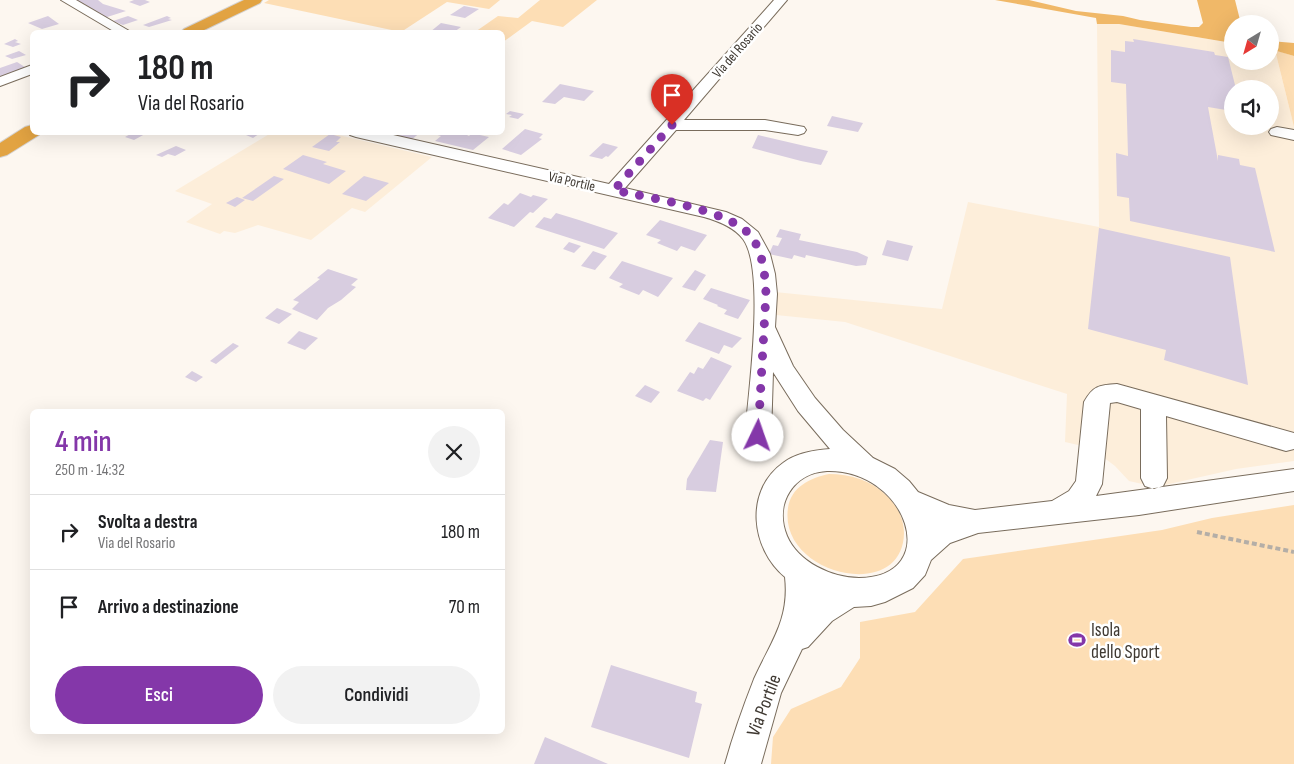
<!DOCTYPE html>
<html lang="it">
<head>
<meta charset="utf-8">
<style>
	body { margin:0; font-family:"Sofia Sans Condensed",sans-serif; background:#f2f2f2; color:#202124; height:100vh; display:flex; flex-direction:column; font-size:19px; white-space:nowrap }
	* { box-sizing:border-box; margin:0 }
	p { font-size:16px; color:#757577 }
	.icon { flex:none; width:28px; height:28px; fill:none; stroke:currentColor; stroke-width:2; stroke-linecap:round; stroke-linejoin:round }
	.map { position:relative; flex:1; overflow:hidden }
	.panel { position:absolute; left:30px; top:409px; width:475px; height:325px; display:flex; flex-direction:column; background:#fff; border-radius:8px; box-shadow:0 5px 20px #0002 }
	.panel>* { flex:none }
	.top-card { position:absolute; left:30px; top:30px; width:475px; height:105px; border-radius:8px; box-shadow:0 5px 20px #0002; background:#fff; color:#202124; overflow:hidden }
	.needle { width:32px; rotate:217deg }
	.buttons { position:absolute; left:1224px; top:15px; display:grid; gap:10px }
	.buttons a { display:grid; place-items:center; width:55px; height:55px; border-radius:50%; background:#fff; box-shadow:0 5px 20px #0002; font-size:25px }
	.pin { position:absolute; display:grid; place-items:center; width:42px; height:42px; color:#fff; margin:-51px -21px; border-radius:50% 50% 50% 0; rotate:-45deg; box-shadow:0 0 5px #0007 }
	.pin .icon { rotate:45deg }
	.me { position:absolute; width:55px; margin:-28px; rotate:3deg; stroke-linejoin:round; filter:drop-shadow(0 0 4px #0008) }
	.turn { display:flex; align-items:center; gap:18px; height:105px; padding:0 25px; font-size:22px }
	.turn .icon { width:65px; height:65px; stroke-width:2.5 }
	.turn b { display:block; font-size:35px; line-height:42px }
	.round { display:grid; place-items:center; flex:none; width:52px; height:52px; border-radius:26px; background:#f2f2f2 }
	.overview { display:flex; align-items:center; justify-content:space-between; height:85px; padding:0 25px }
	h1 { font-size:30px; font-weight:600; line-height:38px; color:#8437a9 }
	.primary-button { display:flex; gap:10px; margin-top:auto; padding:10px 25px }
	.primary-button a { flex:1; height:58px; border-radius:30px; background:#8437a9; color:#fff; font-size:20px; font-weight:600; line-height:58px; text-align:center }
	.primary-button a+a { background:#f2f2f2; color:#202124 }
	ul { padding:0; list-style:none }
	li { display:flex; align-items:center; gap:15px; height:75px; padding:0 25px; border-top:1px solid #e0e0e0 }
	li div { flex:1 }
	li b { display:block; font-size:19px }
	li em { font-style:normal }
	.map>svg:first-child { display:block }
</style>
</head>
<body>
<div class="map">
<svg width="1294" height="764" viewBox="0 0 1294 764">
	<rect width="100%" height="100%" fill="#fdf7f0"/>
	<g fill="#fdeeda" fill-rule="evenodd">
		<path d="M1097,24H1119L1232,43V61H1270V49L1275,50L1294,127V461L1236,469L1156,487L1129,481L1115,466L1091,448L1065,442L1067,394L845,322L776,315L775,292L942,309L968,202L1099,227ZM1232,89H1270V126H1232Z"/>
		<polygon points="271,133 330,133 432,157 365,212 352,208 311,240 258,225 235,233 224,231 220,234 186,222 212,204 175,191"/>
	</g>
	<g fill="#fddeb5">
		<polygon points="269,0 500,0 489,9 447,2 401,32 264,3"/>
		<polygon points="540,0 597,0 563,27 532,21 503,42 502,32 475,32 498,16 518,18"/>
		<polygon points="1275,50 1294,56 1294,127"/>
		<path d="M829,474C850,474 871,480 887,496C897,505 904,519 904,533C903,604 778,575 788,508C791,487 810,478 829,474Z"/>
		<polygon points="1294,505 1294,764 771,764 773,737 791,709 841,687 860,658 860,622 915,612 963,559 1162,530 1212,518"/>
	</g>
	<g fill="#f0b868">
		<polygon points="995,0 1029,0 1076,11 1123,16 1140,20 1191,27 1199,27 1203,23 1197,0 1235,0 1241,24 1232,24 1232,43 1119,24 1097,24 1096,18"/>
		<polygon points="1270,41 1294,43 1294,56 1270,49"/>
	</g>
	<g fill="#d8cde0">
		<polygon points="68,0 98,0 103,4 126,11 104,18"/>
		<polygon points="134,0 145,0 150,2 140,6 129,2"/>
		<polygon points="464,6 479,9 465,18 450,15"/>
		<polygon points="48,16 59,24 42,29 28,23"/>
		<polygon points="128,16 138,20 123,25 113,21"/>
		<polygon points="167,16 171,18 168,19 172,20 149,27 143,25"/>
		<polygon points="441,23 461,27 454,32 430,32"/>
		<polygon points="15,39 18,41 15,42 21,44 13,47 4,44"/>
		<polygon points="1133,39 1214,52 1215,55 1228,57 1236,89 1232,89 1232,111 1208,107 1218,161 1218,155 1239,159 1240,165 1255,168 1275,252 1130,221 1129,198 1117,196 1116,153 1128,156 1126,84 1111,82 1111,50 1125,52 1125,41 1134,42"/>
		<polygon points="19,51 26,55 12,59 5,56"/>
		<polygon points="17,62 28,69 0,81 0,68"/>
		<polygon points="560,84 594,91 584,101 564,97 555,104 542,102"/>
		<polygon points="510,111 524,114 518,119 509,117 512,115 506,114"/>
		<polygon points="832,116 863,123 858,132 827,126"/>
		<polygon points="525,129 543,134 539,138 542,139 521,155 502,149"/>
		<polygon points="134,132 142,132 145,134 134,140 125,137"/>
		<polygon points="239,132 262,132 253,138"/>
		<polygon points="396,132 421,132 411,140 392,136"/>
		<polygon points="436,132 461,132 469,136 473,132 483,132 480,135 489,137 473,150 435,141 441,136 434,134"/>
		<polygon points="330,134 341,137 336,142 340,142 329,151 312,147"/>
		<polygon points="758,135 805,146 828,151 821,165 801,161 752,148"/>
		<polygon points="603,143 618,147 608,157 606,156 602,159 589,156"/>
		<polygon points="176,146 186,150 175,156 168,154 162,157 156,155"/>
		<polygon points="303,155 327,162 323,164 346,171 329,184 283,169"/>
		<polygon points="274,176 284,179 253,201 242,198"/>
		<polygon points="364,176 389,183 366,201 342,194"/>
		<polygon points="520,193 531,197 533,195 548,199 533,213 530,212 514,227 488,218 504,203 508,205"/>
		<polygon points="237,197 245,200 235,207 226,203"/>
		<polygon points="556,213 579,220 618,233 604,249 535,227 544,217 551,219"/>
		<polygon points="660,220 707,235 695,251 681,246 677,251 657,243 661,240 646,235"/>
		<polygon points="1099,228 1230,257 1248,385 1164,360 1166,350 1088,329"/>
		<polygon points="780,229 801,234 799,240 857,252 868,257 866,265 856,266 806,255 805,258 794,255 792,259 769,254 773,245 778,246 782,238 776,237"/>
		<polygon points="887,240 913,246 908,261 882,255"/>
		<polygon points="569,242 581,246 574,253 563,249"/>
		<polygon points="593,251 607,256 595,270 581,266"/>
		<polygon points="622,261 673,278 658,297 643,290 639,295 619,287 623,284 609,278"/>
		<polygon points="328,269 358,279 351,285 356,287 341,300 328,308 317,320 292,309 299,302 293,300 320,279 317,278"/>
		<polygon points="695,270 706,275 695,291 682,287"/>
		<polygon points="711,288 750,300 738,319 724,314 727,310 717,306 718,305 703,299"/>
		<polygon points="277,308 292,314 279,324 265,318"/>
		<polygon points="699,322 742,338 732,348 724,345 719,354 685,341"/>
		<polygon points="299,331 318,338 305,350 287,343"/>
		<polygon points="233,343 239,346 216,364 210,361"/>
		<polygon points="711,357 732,366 710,400 706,398 703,401 677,391 690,372 694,374 698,367 703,369"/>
		<polygon points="192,371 203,377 196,382 185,377"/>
		<polygon points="645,385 660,392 651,403 635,396"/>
		<polygon points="710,440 723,442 716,492 686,490 687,479"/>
		<polygon points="611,665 697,692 695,702 702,704 689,758 591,727"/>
		<polygon points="545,737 608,764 534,764"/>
	</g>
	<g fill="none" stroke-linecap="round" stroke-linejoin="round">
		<g stroke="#796c5c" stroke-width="2">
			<g id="minor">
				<polygon points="61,0 76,0 131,32 115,32"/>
				<path d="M774,0H787L684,120H765L804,127L806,130L804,133L798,135L765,130H676L625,188L726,212L742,219L758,232L770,254L775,274L777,294L775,327L793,366L815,398L843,430L873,458L895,469L909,481L918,492L949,505L975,510L1052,501L1069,491L1076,481L1084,402C1093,386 1099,385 1117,384L1294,433V449L1286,451L1166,416L1167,478L1163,486L1154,489L1145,486L1141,478V409L1117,402L1110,403L1102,484L1096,496L1294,469V491L1139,515L978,533L950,543L931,560L925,575L913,588L885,602L871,606L854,607L832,621L808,647L802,649L781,693L761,764H725C733,735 743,707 754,679C770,643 790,620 785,577C751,549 744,491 783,463C796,453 814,450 830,449L798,411L773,372L771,436L767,443L758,446L749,443L745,436C748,395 766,270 743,239C734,227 718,221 704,217L356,137L350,135L348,132H380L609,184ZM827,471C907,469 944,577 859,578C832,578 798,562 787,536C774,504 793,473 827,471Z"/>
				<polygon points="32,65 32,74 0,86 0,77"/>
				<polygon points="1277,127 1294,130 1294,140 1271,135 1269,132 1271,129"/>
			</g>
		</g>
		<g stroke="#d5d3d2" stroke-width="2">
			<g id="highway">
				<polygon points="244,0 262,0 260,3 200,32 181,32 184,29"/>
				<polygon points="32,125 32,132 40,132 39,135 7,155 0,157 0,143 25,127"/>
			</g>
		</g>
		<polyline stroke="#b4aea7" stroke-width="4" stroke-dasharray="5 3" stroke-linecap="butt" points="1197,532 1294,552"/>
		<use href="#minor" fill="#fff" fill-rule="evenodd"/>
		<use href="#highway" fill="#e2a342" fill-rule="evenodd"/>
	</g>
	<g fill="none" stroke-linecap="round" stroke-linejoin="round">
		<path stroke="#8437a9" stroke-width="9" stroke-dasharray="0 16.2" d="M672,125L614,190C648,198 729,209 751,236C763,252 765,274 766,294L758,436"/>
	</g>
	<defs>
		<g id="stadium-bare" transform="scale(1.35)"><path d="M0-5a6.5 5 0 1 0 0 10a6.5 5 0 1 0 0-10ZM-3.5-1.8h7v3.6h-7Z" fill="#8437a9" stroke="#fff" stroke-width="2.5" paint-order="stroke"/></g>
	</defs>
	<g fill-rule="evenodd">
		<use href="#stadium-bare" x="1077" y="640"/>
	</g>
	<g text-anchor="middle" stroke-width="5" stroke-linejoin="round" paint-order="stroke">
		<g font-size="14" fill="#3f3932" stroke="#fff">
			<text transform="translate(737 50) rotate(-49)" y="5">Via del Rosario</text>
			<text transform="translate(572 181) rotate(13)" y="5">Via Portile</text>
		</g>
		<g font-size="19" fill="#3f3932" stroke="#fff" text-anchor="start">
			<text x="1091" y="636">Isola<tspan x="1091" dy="22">dello Sport</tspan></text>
		</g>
		<g font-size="19" fill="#3f3932" stroke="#fff">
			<text transform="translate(763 705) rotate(-69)" y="7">Via Portile</text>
		</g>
	</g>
</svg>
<div class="buttons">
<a><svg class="needle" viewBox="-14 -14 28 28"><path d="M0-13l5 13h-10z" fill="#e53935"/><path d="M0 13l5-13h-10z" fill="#757577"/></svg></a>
<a><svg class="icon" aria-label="sound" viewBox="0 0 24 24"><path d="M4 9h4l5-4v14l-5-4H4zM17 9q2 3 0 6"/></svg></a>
</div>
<div class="pin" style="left:672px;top:125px;background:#d93025"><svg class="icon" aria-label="arrive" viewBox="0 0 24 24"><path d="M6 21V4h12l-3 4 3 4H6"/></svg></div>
<svg class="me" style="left:758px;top:436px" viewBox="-20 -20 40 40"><circle r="19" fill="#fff"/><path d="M0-13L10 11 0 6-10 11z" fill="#8437a9"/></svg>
<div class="top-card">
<div class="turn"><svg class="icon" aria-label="right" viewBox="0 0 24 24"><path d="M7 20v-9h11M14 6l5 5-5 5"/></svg><div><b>180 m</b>Via del Rosario</div></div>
</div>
<section class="panel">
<div class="overview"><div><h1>4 min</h1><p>250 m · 14:32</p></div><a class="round"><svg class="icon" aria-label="close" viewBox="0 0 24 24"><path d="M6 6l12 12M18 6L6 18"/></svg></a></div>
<ul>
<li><svg class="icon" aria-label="right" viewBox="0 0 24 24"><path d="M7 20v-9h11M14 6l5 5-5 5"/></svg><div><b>Svolta a destra</b><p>Via del Rosario</p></div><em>180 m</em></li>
<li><svg class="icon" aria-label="arrive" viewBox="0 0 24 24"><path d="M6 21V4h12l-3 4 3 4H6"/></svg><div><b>Arrivo a destinazione</b></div><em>70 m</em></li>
</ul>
<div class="primary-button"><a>Esci</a><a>Condividi</a></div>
</section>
</div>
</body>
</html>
